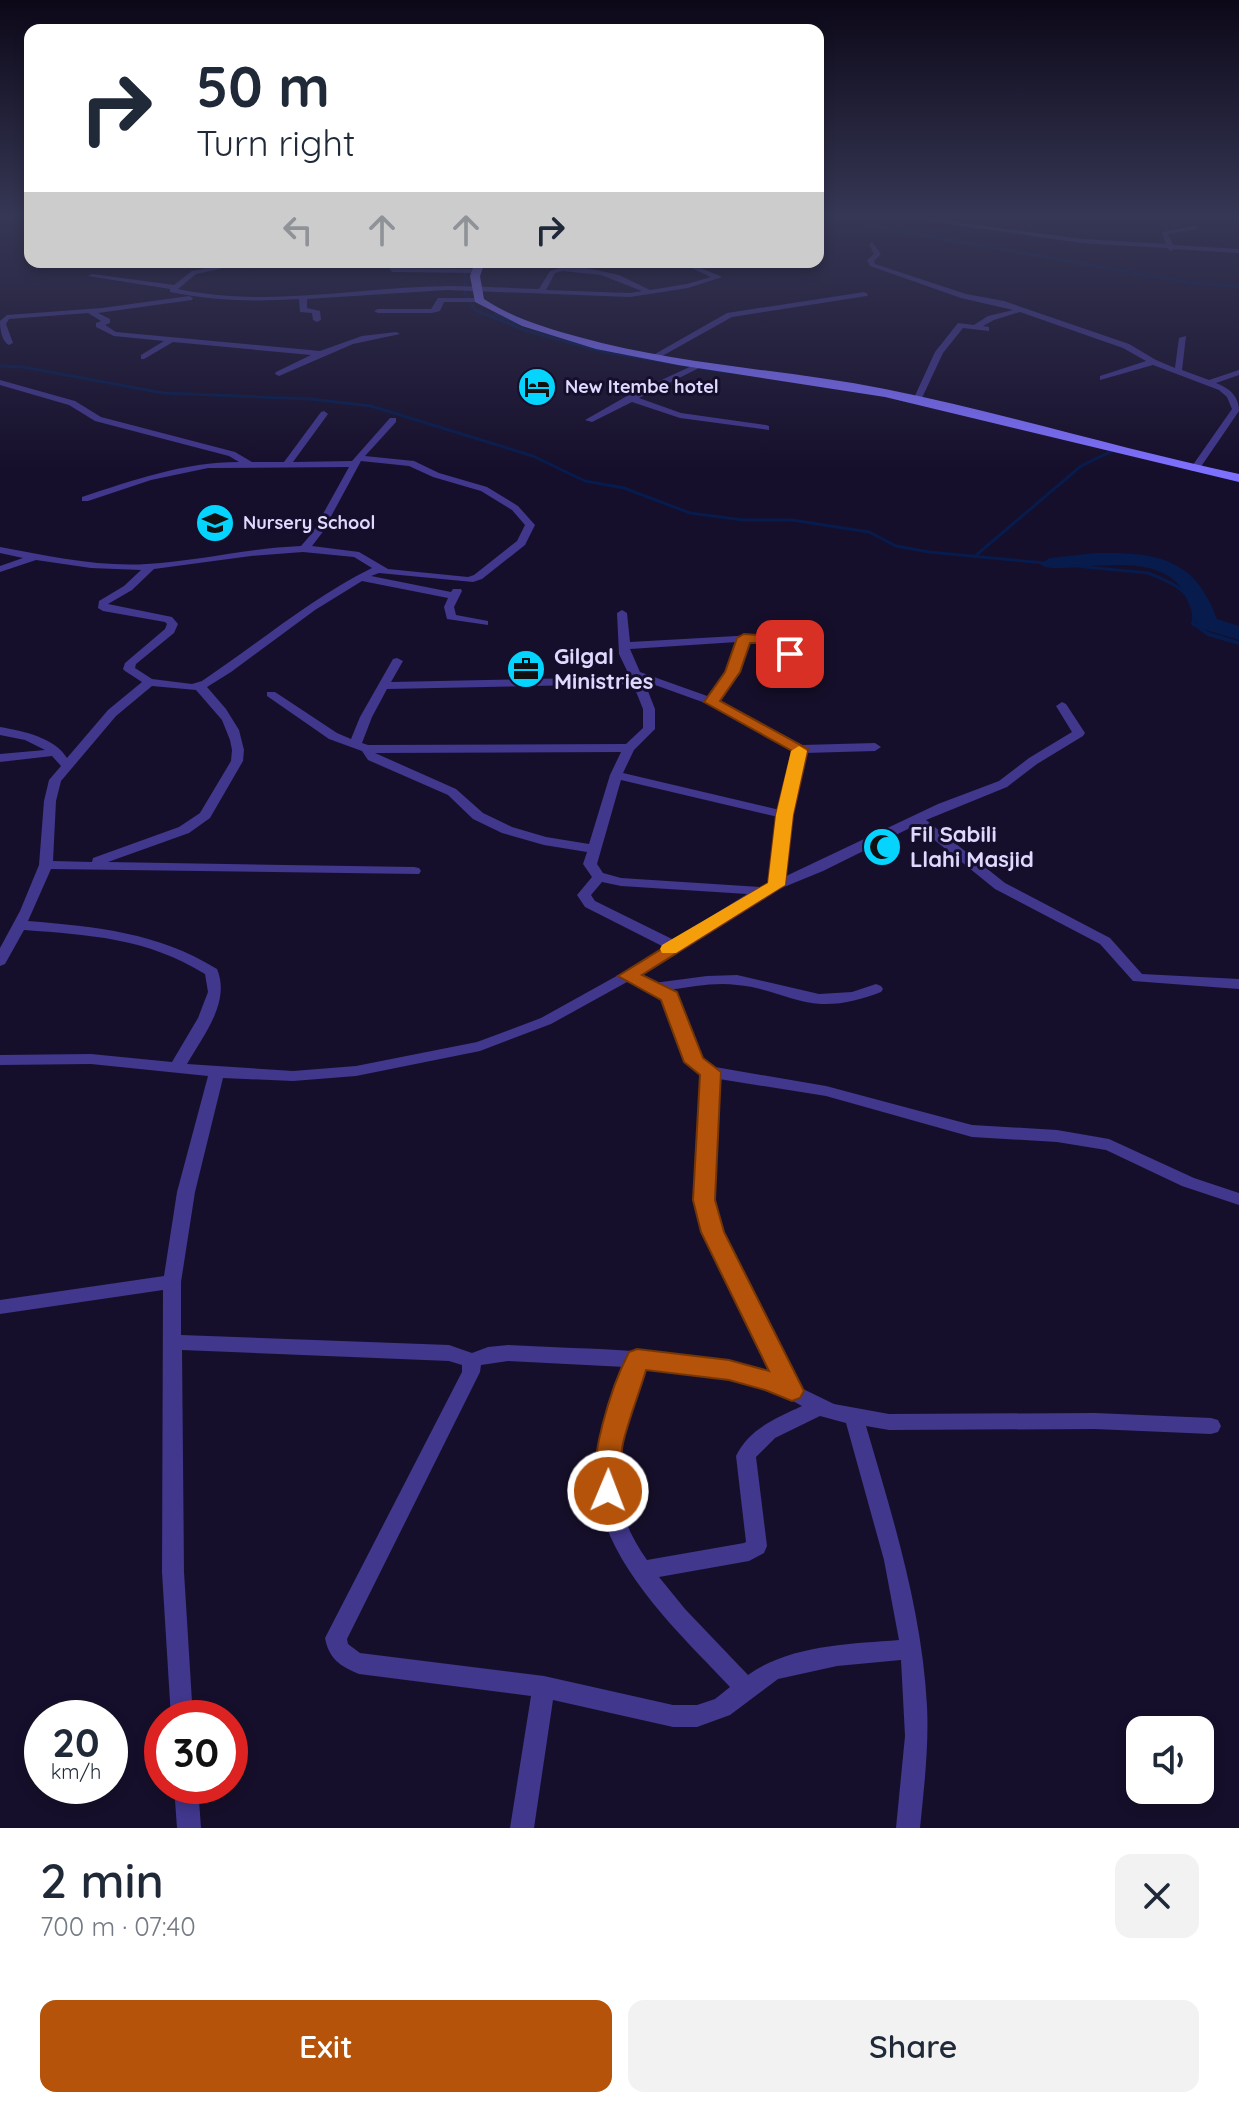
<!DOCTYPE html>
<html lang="en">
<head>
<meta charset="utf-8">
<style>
	body { margin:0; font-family:Quicksand,sans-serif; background:#f2f2f3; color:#1f2937; height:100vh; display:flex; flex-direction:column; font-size:30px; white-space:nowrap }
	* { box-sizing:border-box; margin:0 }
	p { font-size:26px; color:#747a83 }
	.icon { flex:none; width:44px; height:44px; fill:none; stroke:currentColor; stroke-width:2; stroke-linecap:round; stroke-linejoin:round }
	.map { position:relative; height:1828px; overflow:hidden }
	.side { display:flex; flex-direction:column; background:#fff; flex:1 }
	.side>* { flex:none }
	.top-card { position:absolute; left:24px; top:24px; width:800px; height:244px; border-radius:16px; box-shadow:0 4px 12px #0003; background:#fff; color:#1f2937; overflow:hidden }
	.controls { position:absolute; left:1126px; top:1716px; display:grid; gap:16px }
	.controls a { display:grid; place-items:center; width:88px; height:88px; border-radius:16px; background:#fff; box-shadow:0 4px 12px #0003; font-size:40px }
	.speed { position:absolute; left:24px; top:1700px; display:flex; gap:16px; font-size:40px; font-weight:700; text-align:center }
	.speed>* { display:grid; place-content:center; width:104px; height:104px; border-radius:50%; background:#fff; box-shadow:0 4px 12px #0003; line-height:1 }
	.speed small { font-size:20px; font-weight:400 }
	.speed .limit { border:12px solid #d22; background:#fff; color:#111 }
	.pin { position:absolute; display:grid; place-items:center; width:68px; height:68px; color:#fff; margin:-34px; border-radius:16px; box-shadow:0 4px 12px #0006 }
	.me { position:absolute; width:88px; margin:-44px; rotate:1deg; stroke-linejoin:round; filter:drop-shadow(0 0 6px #0008) }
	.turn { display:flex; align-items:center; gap:28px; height:168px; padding:0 40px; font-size:36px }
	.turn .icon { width:104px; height:104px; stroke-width:2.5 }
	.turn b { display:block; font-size:56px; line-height:68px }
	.lanes { display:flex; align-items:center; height:76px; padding:0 40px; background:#0003; justify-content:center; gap:40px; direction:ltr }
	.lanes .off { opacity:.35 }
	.round { display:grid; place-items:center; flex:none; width:84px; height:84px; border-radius:16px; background:#f2f2f3 }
	.summary { display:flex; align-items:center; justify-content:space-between; height:136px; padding:0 40px }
	h1 { font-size:48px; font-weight:600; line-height:60px }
	.button { display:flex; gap:16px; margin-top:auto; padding:16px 40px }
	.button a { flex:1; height:92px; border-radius:16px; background:#b45309; color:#fff; font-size:32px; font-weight:600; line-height:92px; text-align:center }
	.button a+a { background:#f2f2f3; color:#1f2937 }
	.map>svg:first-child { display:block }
</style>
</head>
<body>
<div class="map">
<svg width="1239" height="1828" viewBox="0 0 1239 1828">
	<rect width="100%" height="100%" fill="#160f2b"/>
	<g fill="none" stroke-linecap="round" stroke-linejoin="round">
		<g stroke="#071b4c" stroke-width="3">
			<polyline points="829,214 892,230 1191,283 1239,287"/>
			<polyline points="469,262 465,267 465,293 475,310 527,331 604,352 726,372"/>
			<polyline points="495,314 517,323"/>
			<path d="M0,366L23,367L163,393L310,399L371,406L533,456L585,481L624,488L690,513L743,520H792L869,532L896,546L929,552L1148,573C1174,583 1198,593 1193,625"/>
			<polyline points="974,557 1081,466 1112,451"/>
		</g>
		<polyline stroke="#071b4c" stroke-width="4" points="1193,623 1208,634 1239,643"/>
		<path fill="#071b4c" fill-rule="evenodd" d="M1096,553C1155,552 1195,557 1217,619L1239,626V640L1199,628C1190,613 1189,596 1177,583C1142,547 1053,579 1040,564L1050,558Z"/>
		<g fill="#41378d" fill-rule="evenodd">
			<polygon points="881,214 897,214 1081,239 1166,244 1162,232 1195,226 1197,229 1168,234 1173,245 1239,249 1239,253 1174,249 1171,251 1167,248 1081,243"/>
			<polygon points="955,214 969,214 942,220 939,218"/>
			<path d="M872,242L881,254L874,261L875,264L966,294L1004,301L1129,344L1156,360L1175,368L1179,338L1186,336L1182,370L1209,380L1239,370V375L1216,383C1229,388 1239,396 1239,411L1198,471H1192L1190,469L1232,409L1227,397L1219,390L1153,365L1100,380V376L1146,361L1123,348L1020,312L994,320L983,326L989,327V331L963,328L943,353L921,400L914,402L913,400L935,352L958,323L974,325L988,316L1013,310L961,298L870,266L867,260L874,254L869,244Z"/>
			<path d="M219,262H225L220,269L196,274L178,289C267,308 358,287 447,286C478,286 509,288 539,289L550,271L562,267L587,268L619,275L650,290L687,284L711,277L678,262H687L722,277L688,288L630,297L447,290L307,299V308L320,311L321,320L317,322L313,320L312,313L300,312L299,299C256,302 213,301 170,292V289L88,276L92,274L174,285L192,271L216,266ZM562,271L601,275L642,291L630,293L546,290L555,273Z"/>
			<polygon points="385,262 391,262 394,268 476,269 480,271 476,273 392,272"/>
			<polygon points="864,292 868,294 867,296 732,317 655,360 648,358 727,313"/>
			<path d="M189,296L193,298L192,300L98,313L110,319V323L105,325L116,332L320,351L362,336L396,332L400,334L353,344L279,376L275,374L276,372L311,355L173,342L144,359H141V355L164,341L114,336L96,327V323L101,321L88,313L9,319L6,324L13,343L9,345C2,342 0,329 0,321L7,315L102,308Z"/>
			<polygon points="438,298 479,298 483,300 479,302 444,302 440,311 432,313 378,313 374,311 378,309 431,309"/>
			<polygon points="696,364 699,364 699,368 639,398 681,413 766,425 769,426 769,430 680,418 632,402 592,422 585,420 627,396"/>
			<path d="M0,380L75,401L101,417L235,452L252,462H284L321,412L324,411L328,414L293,462L352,461L390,418H396V422L365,456L414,461L439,473L487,487L518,506L535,525L525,545L482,579L473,582L379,573L371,576L451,592L453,589H461L462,591L454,607L456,615L488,621V625L447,619L444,607L448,598L362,581L315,610L231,672L207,687L226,709L239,730L244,750L243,761L210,818L189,833L108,862L414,867L419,868L421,871L419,874L51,869L28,921C97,927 157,932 217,969C231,1002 203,1036 187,1064L293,1071L356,1066L477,1042L541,1018L622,973L664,947L585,907L577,895L592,877L583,864L587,852L544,845L502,833L473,819L448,795L368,760L362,751L329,739L267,696V692H275L337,733L351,739L360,717L393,659L397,658L403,661L391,682L630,677L619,654L617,613L622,610L627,613L630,642L754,635L768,637L796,654L794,656C777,657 768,641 748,642L739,672L719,701L802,745L875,743L881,747L875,751L805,753L791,815L784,877L938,804L999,781L1029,758L1072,732L1056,706L1062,702L1066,704L1085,733L1083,736L1037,764L1007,787L926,820L1005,883L1110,938L1142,974L1239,979V989L1133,981L1100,944L995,889L916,825L823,871L767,894L638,975L654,983L707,976L737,975L819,994L852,992L876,984L881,986L883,989L881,992C862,999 842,1005 821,1004C792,1002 766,987 737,985C715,982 692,987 669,990L677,996L702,1059L715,1067L826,1086L972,1125L1057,1130L1109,1139L1194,1178L1239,1193V1205L1182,1186L1106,1150L1057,1142L972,1137L826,1096L719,1079L713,1200L722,1232L799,1387L834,1404L889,1414L1095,1413L1211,1418L1218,1420L1221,1426L1218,1432L1211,1434L1095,1429L889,1430L866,1426C893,1518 922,1610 927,1706C929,1747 924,1788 920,1828H896L905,1736L901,1660L837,1666L778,1679L730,1715L697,1727H673L553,1700L534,1828H510L531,1696L359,1674C340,1666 329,1659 325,1638L462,1372V1365L449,1361L182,1350L184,1572L193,1718H171L162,1572L163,1290L0,1314V1300L164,1276L177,1192L208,1076L91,1064L0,1065V1055L91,1054L172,1062L198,1018L208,992L205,974C147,938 90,935 24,930L5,964L0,966V948L20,911L39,865L44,801L49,780L61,766L52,756L0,762V754L45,750L25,740L0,735V727C24,731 55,738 67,758L108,710L142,682L125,671L123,669L125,663L165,629L167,624L165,622L103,611L98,608L99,601L124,586L141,570L91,568L36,560L0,572V566L23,558L0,553V547C48,556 98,567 147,564C199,561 250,548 301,546L313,532L349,467L208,468L151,480L88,501H82V497C134,480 184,462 239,462L229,456L95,421L69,405L0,385ZM361,461L409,466L433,477L481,491L512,510L525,525L517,541L474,575L468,577L388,569L359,552L312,546L322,533ZM303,552L354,557L372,568C311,598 259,643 202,681L192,684L152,679L135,668L136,664L174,633L178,624L172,617L108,604L132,590L154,569L251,556ZM737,642L727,672L710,697L640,672L630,649ZM644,681L708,704L794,750L780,810L623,773L634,750L655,729V709ZM633,684L643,709V728L626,744L368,745L362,743L372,717L387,689ZM152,686L196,690L222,720L230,740L232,750L231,761L200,813L179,827L93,858L92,862L53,861L56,801L61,781L116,716ZM621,752L610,775L589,844L546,837L512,827L483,813L456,789L375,753ZM621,780L778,817L769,883L760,887L621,878L603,873L597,864ZM602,882L621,886L747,894L674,940L595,901L591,895ZM627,982L664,999L687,1062L703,1074L695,1200L704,1232L774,1374C688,1348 597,1350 508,1345L488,1347L472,1353L449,1345L181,1335V1282L195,1192L223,1078L293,1081L356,1076L480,1051L551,1024ZM508,1361L625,1367C616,1396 602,1424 597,1455C584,1547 674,1627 730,1687L715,1699L697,1705H673L544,1676L360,1653L348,1644L347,1639L480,1372L481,1365ZM644,1368C684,1370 731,1372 768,1389C780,1394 791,1400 802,1406C776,1418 749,1429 736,1456L746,1542L744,1543L647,1560C597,1489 620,1441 644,1368ZM820,1416L846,1423L884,1560L899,1640C849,1644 790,1645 748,1675L685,1609L659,1577L749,1561L764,1553L767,1546L756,1457L775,1438Z"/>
			<polygon points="174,1786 198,1786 201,1828 177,1828"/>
		</g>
		<path fill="#7e70ff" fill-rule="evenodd" d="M475,262H485L480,276L484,299C513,318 546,328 579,337C679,365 783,369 885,389C1004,413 1120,449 1239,474V482L885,397L678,365L596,349L522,326L475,302L470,276Z"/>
	</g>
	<linearGradient id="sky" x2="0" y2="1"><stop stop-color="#0c0818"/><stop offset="0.46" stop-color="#363755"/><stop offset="1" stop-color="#363755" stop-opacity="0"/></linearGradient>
	<rect width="1239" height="470" fill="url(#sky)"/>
	<path fill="#b45309" stroke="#753606" stroke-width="2" d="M744,634L769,636L797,654L790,658L761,643H750L740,672L720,701L808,749L793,815L785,885L642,975L677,992L703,1058L721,1072L715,1200L724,1232L804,1391L800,1398L792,1401L765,1390L729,1380L646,1370C639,1394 629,1418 623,1443C619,1460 624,1485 618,1499L608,1502L599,1499C584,1467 613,1383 629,1352L637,1349L729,1360L769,1371L701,1232L693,1200L700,1075L684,1062L661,1000L618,976L768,883L776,815L792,751L704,702L725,672L737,638Z"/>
	<polygon fill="#f59e0b" points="799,746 807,751 793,815 785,885 676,953 662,953 660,949 662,945 768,883 776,815 791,751"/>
	<defs>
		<g id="hotel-disc" transform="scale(2)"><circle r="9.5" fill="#05d4ff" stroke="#160f2b"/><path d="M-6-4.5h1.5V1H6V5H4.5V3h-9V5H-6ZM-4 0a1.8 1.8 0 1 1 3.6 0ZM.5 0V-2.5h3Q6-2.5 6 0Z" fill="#111"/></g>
		<g id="school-disc" transform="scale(2)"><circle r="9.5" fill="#05d4ff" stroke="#160f2b"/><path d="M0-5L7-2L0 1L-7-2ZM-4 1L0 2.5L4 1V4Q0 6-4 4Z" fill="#111"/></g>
		<g id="office-disc" transform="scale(2)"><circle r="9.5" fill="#05d4ff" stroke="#160f2b"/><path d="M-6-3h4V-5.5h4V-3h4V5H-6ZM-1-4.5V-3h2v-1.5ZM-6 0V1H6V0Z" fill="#111"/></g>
		<g id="mosque-disc" transform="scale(2)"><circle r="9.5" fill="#05d4ff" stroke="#160f2b"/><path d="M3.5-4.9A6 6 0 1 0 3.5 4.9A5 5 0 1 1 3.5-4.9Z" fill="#111"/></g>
	</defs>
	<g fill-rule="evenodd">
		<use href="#hotel-disc" x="537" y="387"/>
		<use href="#school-disc" x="215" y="523"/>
		<use href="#office-disc" x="526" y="669"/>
		<use href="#mosque-disc" x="882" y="847"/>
	</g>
	<g text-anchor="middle" stroke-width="6" stroke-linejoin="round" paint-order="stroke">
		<g font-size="18" font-weight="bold" fill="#e0d9ff" stroke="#160f2b" text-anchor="start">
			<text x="565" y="393">New Itembe hotel</text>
			<text x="243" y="529">Nursery School</text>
		</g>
		<g font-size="22" font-weight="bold" fill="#e0d9ff" stroke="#160f2b" text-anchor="start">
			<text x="554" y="664">Gilgal<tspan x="554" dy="25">Ministries</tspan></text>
			<text x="910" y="842">Fil Sabili<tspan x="910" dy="25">Llahi Masjid</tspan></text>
		</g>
	</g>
</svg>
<div class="controls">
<a><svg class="icon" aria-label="sound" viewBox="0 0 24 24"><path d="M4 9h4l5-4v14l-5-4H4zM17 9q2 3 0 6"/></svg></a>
</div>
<div class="speed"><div>20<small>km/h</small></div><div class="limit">30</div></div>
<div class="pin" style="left:790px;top:654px;background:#d93025"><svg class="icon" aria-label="arrive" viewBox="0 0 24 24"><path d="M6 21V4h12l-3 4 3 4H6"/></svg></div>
<svg class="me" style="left:608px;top:1491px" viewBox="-20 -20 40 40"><circle r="17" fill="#b45309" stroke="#fff" stroke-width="3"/><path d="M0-11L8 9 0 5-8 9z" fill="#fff"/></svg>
<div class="top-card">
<div class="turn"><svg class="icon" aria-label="right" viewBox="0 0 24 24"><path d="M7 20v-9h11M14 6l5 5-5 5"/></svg><div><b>50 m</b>Turn right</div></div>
<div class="lanes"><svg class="icon off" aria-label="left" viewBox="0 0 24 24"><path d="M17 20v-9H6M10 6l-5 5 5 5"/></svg><svg class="icon off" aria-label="ahead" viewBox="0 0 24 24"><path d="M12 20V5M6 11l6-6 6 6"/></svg><svg class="icon off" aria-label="ahead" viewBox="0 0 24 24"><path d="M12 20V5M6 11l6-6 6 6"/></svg><svg class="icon" aria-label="right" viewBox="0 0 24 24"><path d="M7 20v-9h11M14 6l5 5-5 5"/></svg></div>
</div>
</div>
<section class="side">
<div class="summary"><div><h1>2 min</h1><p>700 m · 07:40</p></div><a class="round"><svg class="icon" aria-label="close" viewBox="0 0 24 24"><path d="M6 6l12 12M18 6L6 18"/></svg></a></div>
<div class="button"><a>Exit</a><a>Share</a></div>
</section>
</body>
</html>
